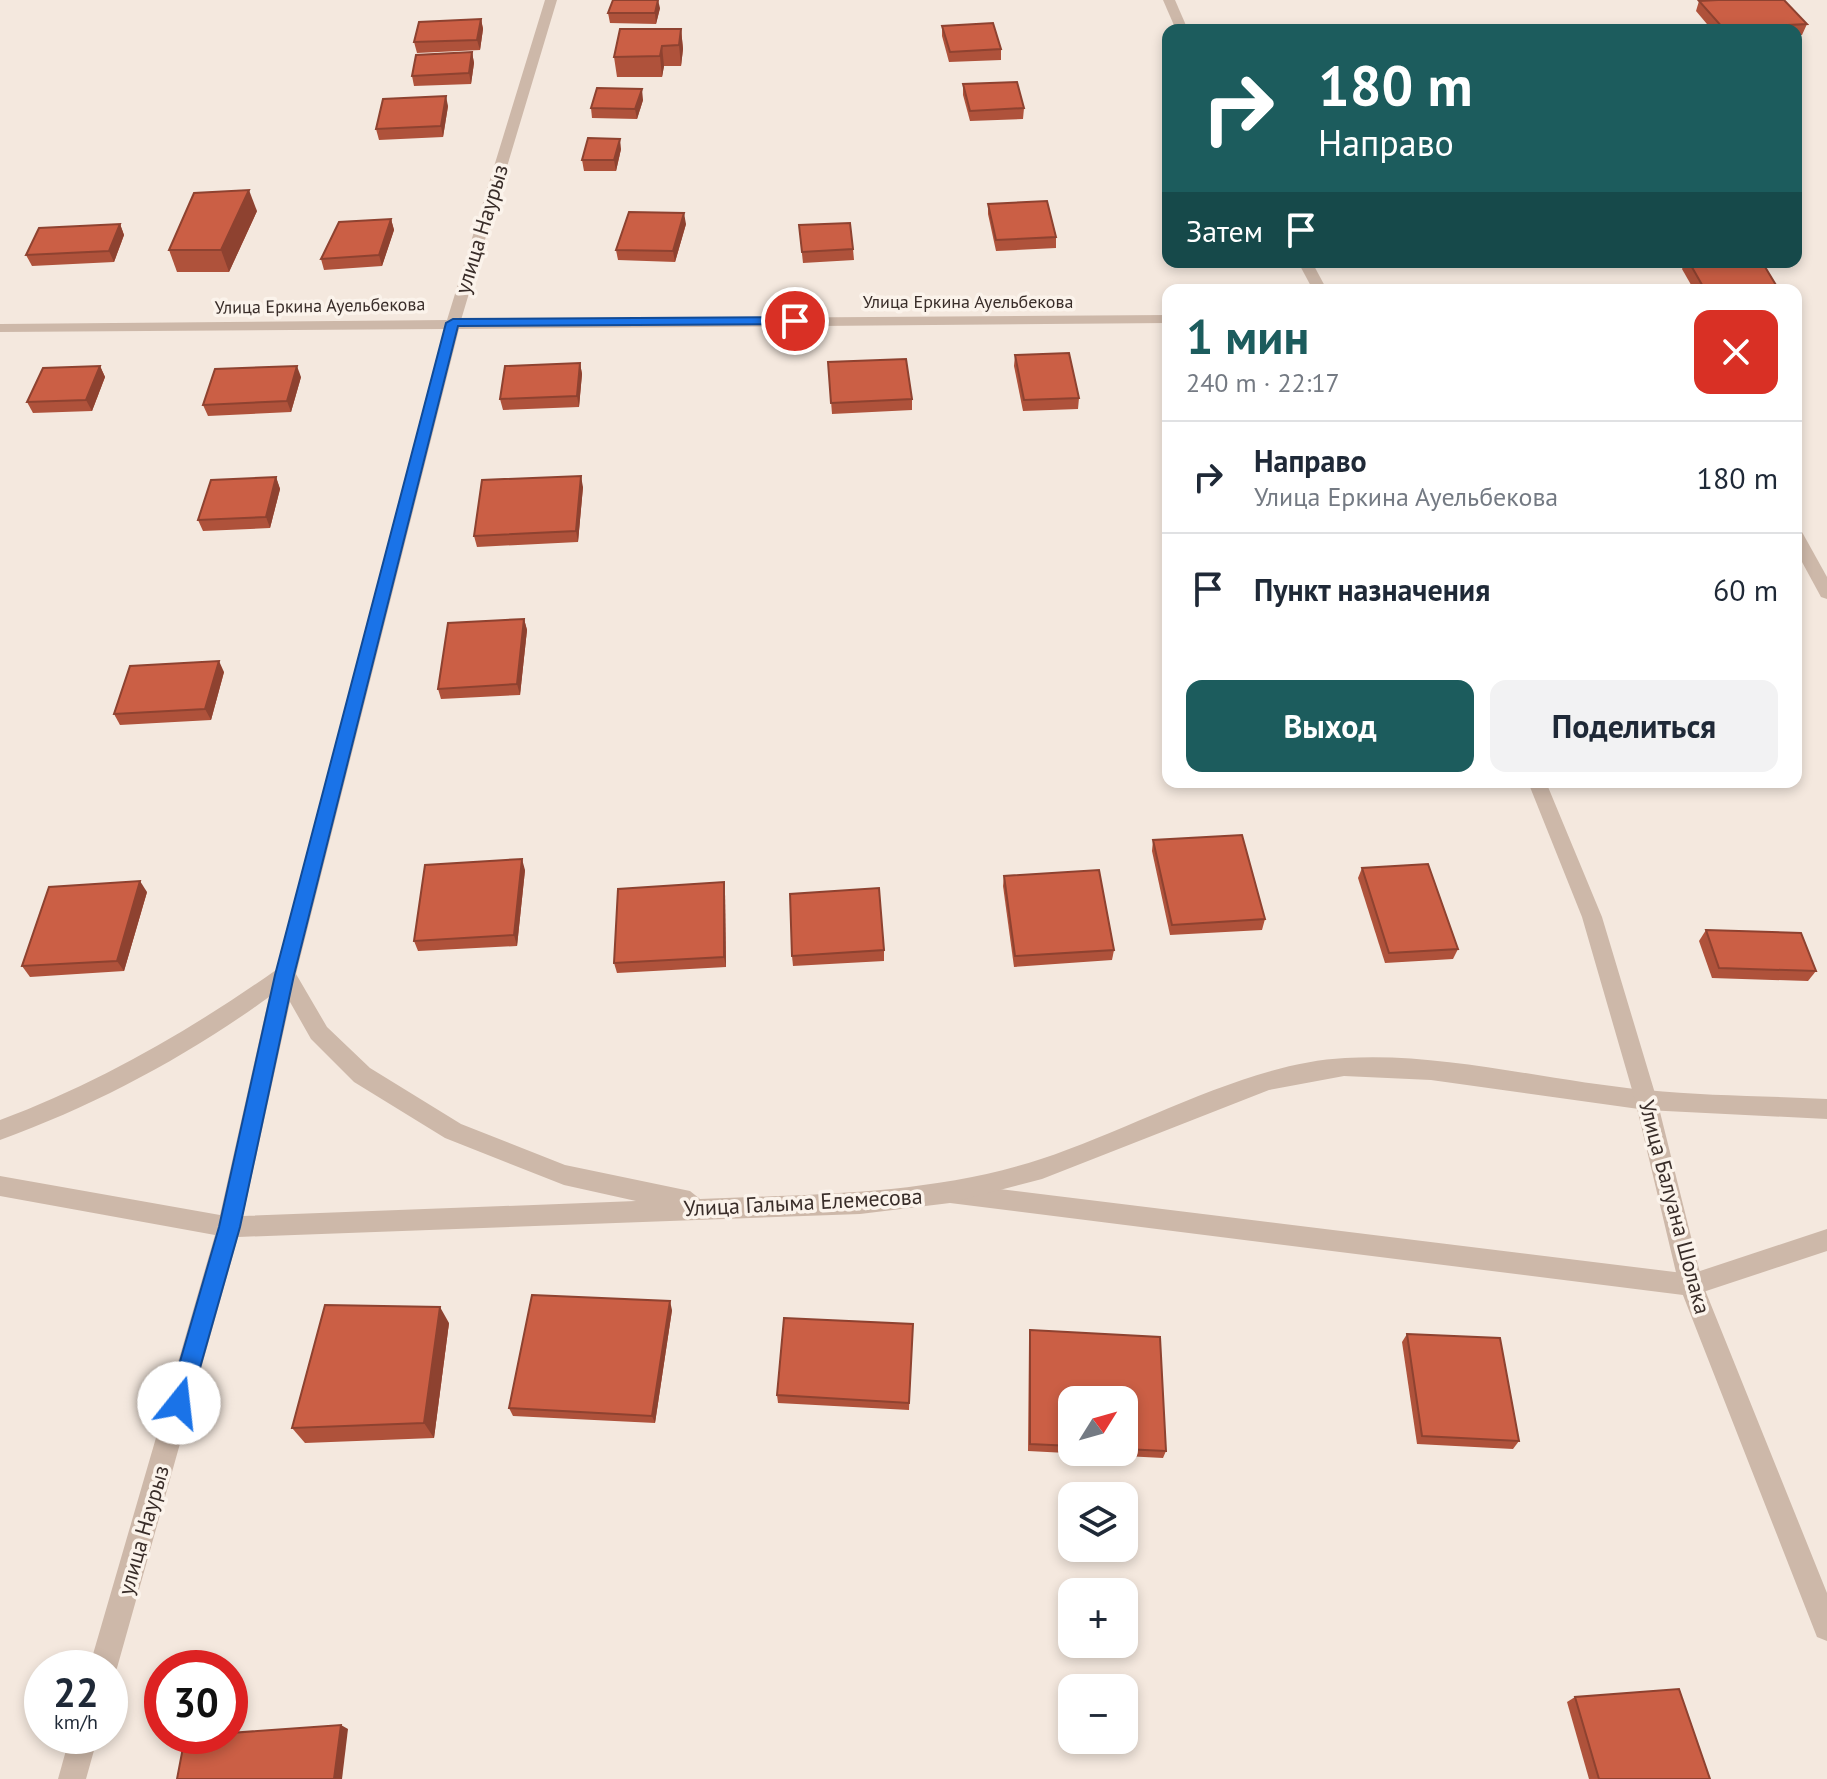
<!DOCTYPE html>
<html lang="ru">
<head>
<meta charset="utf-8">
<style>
	body { margin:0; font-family:"PT Sans",sans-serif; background:#f2f2f3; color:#1f2937; height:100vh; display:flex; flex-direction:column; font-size:30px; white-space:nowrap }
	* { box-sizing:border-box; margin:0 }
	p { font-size:26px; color:#747a83 }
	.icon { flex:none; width:44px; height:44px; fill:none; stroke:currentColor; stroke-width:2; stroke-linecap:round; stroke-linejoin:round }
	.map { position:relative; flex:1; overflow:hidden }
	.details { position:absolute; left:1162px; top:284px; width:640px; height:504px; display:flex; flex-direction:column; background:#fff; border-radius:16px; box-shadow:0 4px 12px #0003 }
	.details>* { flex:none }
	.guide { position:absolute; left:1162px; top:24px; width:640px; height:244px; border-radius:16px; box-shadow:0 4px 12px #0003; background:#1c5c5d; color:#fff; overflow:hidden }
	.needle { width:52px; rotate:53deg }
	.fabs { position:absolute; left:1058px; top:1386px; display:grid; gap:16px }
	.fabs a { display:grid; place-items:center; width:80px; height:80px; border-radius:16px; background:#fff; box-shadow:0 4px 12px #0003; font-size:40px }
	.speed { position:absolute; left:24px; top:1650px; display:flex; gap:16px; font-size:40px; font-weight:700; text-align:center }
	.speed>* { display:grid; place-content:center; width:104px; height:104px; border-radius:50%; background:#fff; box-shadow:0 4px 12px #0003; line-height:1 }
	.speed small { font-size:20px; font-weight:400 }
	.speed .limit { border:12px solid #d22; background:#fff; color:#111 }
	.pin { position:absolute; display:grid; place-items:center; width:68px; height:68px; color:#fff; margin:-34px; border:4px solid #fff; border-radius:50%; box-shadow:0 2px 8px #0007 }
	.me { position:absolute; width:88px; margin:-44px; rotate:16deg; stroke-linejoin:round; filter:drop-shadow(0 0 6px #0008) }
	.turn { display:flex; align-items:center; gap:28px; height:168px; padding:0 24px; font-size:36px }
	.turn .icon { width:104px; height:104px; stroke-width:2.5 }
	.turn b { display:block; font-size:56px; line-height:68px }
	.then { display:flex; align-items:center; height:76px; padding:0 24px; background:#0003; gap:16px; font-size:30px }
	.round { display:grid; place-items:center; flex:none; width:84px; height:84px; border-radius:16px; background:#f2f2f3 }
	.headline { display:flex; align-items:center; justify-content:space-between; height:136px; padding:0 24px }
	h1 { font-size:48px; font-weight:700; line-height:60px; color:#1c5c5d }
	.primary-button { display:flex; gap:16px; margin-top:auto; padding:16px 24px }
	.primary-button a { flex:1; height:92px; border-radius:16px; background:#1c5c5d; color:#fff; font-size:32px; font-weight:700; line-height:92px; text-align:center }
	.primary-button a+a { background:#f2f2f3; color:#1f2937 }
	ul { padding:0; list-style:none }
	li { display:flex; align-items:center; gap:24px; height:112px; padding:0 24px; border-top:2px solid #e0e1e3 }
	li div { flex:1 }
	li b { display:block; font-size:30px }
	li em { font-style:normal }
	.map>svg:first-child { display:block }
</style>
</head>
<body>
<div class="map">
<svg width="1827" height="1779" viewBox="0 0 1827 1779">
	<rect width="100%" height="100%" fill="#f4e8de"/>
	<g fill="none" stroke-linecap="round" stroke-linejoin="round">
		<polygon fill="#cdb8a9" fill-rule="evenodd" points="950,1183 1691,1274 1827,1229 1827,1251 1691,1296 950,1203 942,1200 938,1193 942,1186"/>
		<g fill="#cdb8a9" fill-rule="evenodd">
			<path d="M545,0H557L461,320L1168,315V323L459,329L296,974L327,1027L370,1068L461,1124L565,1165L690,1191L700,1199C815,1194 931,1195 1041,1159C1136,1128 1246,1063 1345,1058C1445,1052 1546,1081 1646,1090C1706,1096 1767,1096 1827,1099V1119L1646,1110L1431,1080L1344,1076L1269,1090L1042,1179L950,1203L860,1214L238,1237L117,1668L110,1679V1668H89L215,1235L0,1196V1176L220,1215L269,997C186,1057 96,1105 0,1140V1120C99,1083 189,1031 276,970L444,329L0,332V324L447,320ZM290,1002L311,1039L354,1082L445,1138L564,1185L636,1201L243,1216Z"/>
			<polygon points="1796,531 1802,532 1827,577 1827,599 1821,597 1796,551"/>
			<polygon points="70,1736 98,1736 86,1779 58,1779"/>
		</g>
		<g fill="#cdb8a9" fill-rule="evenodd">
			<polygon points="1163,0 1175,0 1188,30 1176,30"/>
			<polygon points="1298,262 1312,262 1327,290 1313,290"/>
			<polygon points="1528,782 1546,782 1602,917 1657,1100 1703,1285 1827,1593 1827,1641 1817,1637 1679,1285 1635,1100 1582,917"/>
		</g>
	</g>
	<g fill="#af523b" fill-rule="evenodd">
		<polygon points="1699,1 1807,24 1802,35 1796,35 1796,30 1712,30 1696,11"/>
		<polygon points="660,8 656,24 610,23 608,13"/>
		<polygon points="481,19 483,29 480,50 417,53 414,42"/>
		<polygon points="942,26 1001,49 1001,60 949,62 942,36"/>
		<polygon points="681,29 683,49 681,66 664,66 662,77 617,77 614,57"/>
		<polygon points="472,52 474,63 471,84 414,86 412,76"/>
		<polygon points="963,84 1024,108 1023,119 970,121 963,95"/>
		<polygon points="643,100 637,119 592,118 591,108"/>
		<polygon points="448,106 443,137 379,140 376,129"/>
		<polygon points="621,149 616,171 584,171 582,160"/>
		<polygon points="988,204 1056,237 1056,248 996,251 988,214"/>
		<polygon points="257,211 229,272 177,272 169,250"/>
		<polygon points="391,219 394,230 382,266 324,270 321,259"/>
		<polygon points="120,224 124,235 114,262 32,266 26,255"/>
		<polygon points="686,224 675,262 618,260 616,250"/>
		<polygon points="799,225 853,249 854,260 803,263"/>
		<polygon points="1685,262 1762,262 1779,290 1694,290 1682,269"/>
		<polygon points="1015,355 1079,398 1078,409 1023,411 1014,366"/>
		<polygon points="828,362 912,399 912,410 832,414"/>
		<polygon points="580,363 582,374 579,407 503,410 500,399"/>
		<polygon points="100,366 105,377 92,411 33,413 27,402"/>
		<polygon points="301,377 291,412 208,416 203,405"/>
		<polygon points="276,477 280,489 270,528 203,531 198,520"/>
		<polygon points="583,487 578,542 477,547 474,536"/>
		<polygon points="524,619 527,630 520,695 441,699 438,689"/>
		<polygon points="224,672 211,720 120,725 114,714"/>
		<polygon points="1153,840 1265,919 1262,930 1170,935 1152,851"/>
		<polygon points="1362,868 1458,949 1453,959 1385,963 1358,878"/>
		<polygon points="525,870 517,946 418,951 414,941"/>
		<polygon points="1004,876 1114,950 1112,960 1014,967 1003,886"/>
		<polygon points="147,892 124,971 30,977 22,966"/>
		<polygon points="725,893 726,967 617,973 614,963"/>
		<polygon points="1706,930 1816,971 1808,981 1712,978 1699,941"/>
		<polygon points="884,950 884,961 793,966 792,956"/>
		<polygon points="672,1310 655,1423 513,1416 509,1408"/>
		<polygon points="449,1323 434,1438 305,1443 292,1428"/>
		<polygon points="913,1324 909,1410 778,1403 777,1395"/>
		<path d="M1030,1330L1160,1337L1166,1451L1163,1458L1028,1451L1029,1339ZM1072,1400H1124V1452H1072Z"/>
		<polygon points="1407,1334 1519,1441 1513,1449 1417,1444 1402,1342"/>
		<polygon points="1575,1697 1710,1779 1589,1779 1567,1702"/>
	</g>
	<g fill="#8e4230">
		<polygon points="658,0 660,8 656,24 655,13"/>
		<polygon points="481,19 483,29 480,50 477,40"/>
		<polygon points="681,29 683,49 681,66 679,45"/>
		<polygon points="662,46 664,66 662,77 660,56"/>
		<polygon points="472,52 474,63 471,84 469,73"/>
		<polygon points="642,89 643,100 637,119 635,109"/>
		<polygon points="446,96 448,106 443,137 441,126"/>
		<polygon points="620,139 621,149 616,171 614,160"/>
		<polygon points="249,190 257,211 229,272 221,250"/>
		<polygon points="684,213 686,224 675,262 673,251"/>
		<polygon points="391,219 394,230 382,266 379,255"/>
		<polygon points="120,224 124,235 114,262 109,251"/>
		<polygon points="580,363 582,374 579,407 577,396"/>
		<polygon points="100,366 105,377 92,411 86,400"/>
		<polygon points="297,366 301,377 291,412 287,401"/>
		<polygon points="581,476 583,487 578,542 576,531"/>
		<polygon points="276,477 280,489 270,528 266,517"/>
		<polygon points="524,619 527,630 520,695 517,684"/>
		<polygon points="219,661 224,672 211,720 205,709"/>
		<polygon points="522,859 525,870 517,946 514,935"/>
		<polygon points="140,881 147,892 124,971 117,961"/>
		<polygon points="724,882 725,893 726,967 724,957"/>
		<polygon points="670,1301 672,1310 655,1423 652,1416"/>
		<polygon points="440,1307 449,1323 434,1438 424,1423"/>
		<polygon points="341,1725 348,1729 342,1779 334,1779"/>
	</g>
	<g fill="#cb5f45" stroke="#8e4230" stroke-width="2">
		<polygon points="613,0 658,0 655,13 608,13"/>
		<polygon points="1718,0 1784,0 1807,24 1723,28 1699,1"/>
		<polygon points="481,19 477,40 414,42 419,22"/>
		<polygon points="993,23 1001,49 950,52 942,26"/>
		<polygon points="620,29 681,29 679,45 662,46 660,56 614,57"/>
		<polygon points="472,52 469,73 412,76 416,55"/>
		<polygon points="1017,82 1024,108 970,111 963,84"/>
		<polygon points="597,88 642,89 635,109 591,108"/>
		<polygon points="446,96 441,126 376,129 383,99"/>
		<polygon points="588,138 620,139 614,160 582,160"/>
		<polygon points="249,190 221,250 169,250 194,193"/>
		<polygon points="1047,201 1056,237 996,240 988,204"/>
		<polygon points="629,212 684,213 673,251 616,250"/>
		<polygon points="391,219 379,255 321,259 339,222"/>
		<polygon points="850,223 853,249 802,252 799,225"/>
		<polygon points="120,224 109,251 26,255 39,228"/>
		<polygon points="1689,262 1762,262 1779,290 1705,290"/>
		<polygon points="1069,353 1079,398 1024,400 1015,355"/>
		<polygon points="906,359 912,399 831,403 828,362"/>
		<polygon points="580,363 577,396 500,399 505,366"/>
		<polygon points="100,366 86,400 27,402 43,368"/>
		<polygon points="297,366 287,401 203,405 215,369"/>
		<polygon points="581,476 576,531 474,536 482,480"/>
		<polygon points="276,477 266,517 198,520 211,480"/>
		<polygon points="524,619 517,684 438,689 448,623"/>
		<polygon points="219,661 205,709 114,714 130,666"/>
		<polygon points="1242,835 1265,919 1172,925 1153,840"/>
		<polygon points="522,859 514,935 414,941 425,865"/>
		<polygon points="1428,864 1458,949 1389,953 1362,868"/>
		<polygon points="1099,870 1114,950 1015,956 1004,876"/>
		<polygon points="140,881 117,961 22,966 49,887"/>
		<polygon points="724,882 724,957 614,963 618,889"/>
		<polygon points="879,888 884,950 792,956 790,894"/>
		<polygon points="1706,930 1801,933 1816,971 1719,968"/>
		<polygon points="532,1295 670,1301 652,1416 509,1408"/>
		<polygon points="325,1305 440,1307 424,1423 292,1428"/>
		<polygon points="784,1318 913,1324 909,1403 777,1395"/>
		<polygon points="1030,1330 1160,1337 1166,1451 1124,1449 1124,1400 1072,1400 1072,1446 1030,1444"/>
		<polygon points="1407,1334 1500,1338 1519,1441 1422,1436"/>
		<polygon points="1679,1689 1710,1779 1599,1779 1575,1697"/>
		<polygon points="341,1725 334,1779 177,1779 185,1737 230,1736 230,1733"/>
	</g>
	<polygon fill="#1a73e8" stroke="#114b97" stroke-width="2" points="795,317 801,321 799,324 458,326 294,975 240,1227 190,1403 187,1411 179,1415 171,1411 168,1403 219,1227 275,975 446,323 453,319"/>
	<g text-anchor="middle" stroke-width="7" stroke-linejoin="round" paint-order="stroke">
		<g font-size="18" fill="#392d29" stroke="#fbf3eb">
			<text x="968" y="308">Улица Еркина Ауельбекова</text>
			<text transform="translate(320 306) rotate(-1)" y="6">Улица Еркина Ауельбекова</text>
		</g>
		<g font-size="22" fill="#392d29" stroke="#fbf3eb">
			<text transform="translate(481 229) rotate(-73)" y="8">улица Наурыз</text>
			<text transform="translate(803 1202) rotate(-3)" y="8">Улица Галыма Елемесова</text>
			<text transform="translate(1675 1207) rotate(75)" y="8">Улица Балуана Шолака</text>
			<text transform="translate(143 1530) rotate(-74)" y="8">улица Наурыз</text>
		</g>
	</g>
</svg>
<div class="fabs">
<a><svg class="needle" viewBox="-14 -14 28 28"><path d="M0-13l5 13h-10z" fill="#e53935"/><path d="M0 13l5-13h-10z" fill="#747a83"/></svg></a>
<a><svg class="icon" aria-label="layers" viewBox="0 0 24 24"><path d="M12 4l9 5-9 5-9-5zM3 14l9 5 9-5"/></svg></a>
<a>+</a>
<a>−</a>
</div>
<div class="speed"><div>22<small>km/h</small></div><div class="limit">30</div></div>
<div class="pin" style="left:795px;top:321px;background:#d93025"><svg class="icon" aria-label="arrive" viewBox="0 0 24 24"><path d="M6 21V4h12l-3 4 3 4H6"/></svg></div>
<svg class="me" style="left:179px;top:1403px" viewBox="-20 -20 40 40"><circle r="19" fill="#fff"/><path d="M0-13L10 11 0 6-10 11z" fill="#1a73e8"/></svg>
<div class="guide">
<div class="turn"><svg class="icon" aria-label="right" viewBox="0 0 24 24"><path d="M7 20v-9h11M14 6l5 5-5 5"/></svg><div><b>180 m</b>Направо</div></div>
<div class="then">Затем<svg class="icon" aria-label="arrive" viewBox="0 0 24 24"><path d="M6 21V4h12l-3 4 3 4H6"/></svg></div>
</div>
<section class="details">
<div class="headline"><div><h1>1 мин</h1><p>240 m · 22:17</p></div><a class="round" style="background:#d93025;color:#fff"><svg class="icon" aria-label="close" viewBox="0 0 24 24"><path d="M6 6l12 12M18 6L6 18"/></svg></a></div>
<ul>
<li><svg class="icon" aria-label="right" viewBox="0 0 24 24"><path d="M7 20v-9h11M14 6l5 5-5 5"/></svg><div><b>Направо</b><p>Улица Еркина Ауельбекова</p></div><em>180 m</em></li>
<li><svg class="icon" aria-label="arrive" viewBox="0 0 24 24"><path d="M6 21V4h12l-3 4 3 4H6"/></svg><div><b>Пункт назначения</b></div><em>60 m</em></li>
</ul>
<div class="primary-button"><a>Выход</a><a>Поделиться</a></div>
</section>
</div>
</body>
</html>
